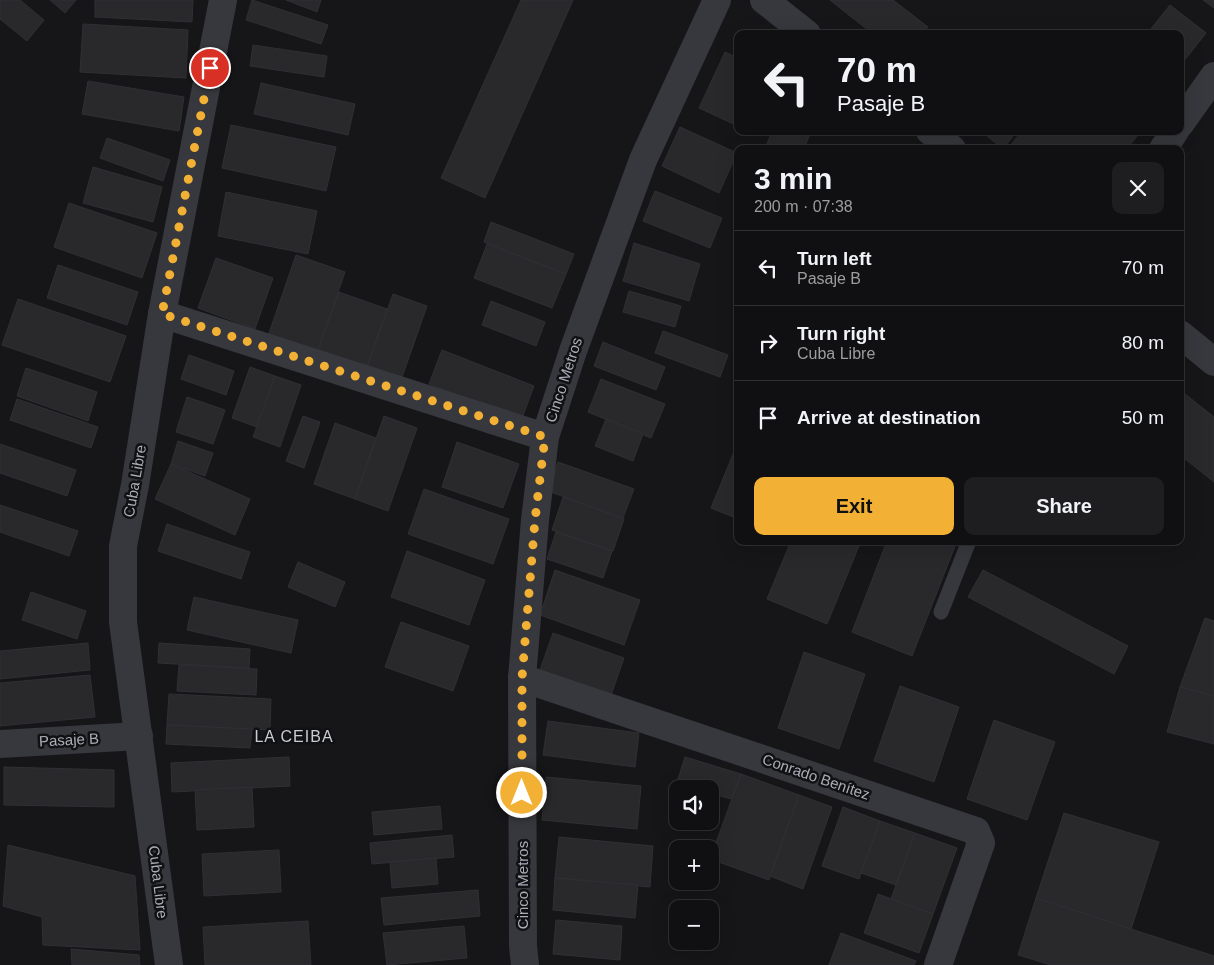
<!DOCTYPE html>
<html lang="en">
<head>
<meta charset="utf-8">
<style>
	body { margin:0; font-family:Arial,sans-serif; background:#1e1e20; color:#f1f3f6; height:100vh; display:flex; flex-direction:column; font-size:19px; white-space:nowrap }
	* { box-sizing:border-box; margin:0 }
	p { font-size:16px; color:#9c9d9f }
	.icon { flex:none; width:28px; height:28px; fill:none; stroke:currentColor; stroke-width:2; stroke-linecap:round; stroke-linejoin:round }
	.map { position:relative; flex:1; overflow:hidden }
	.sheet { position:absolute; left:734px; top:145px; width:450px; height:400px; display:flex; flex-direction:column; background:#101012; border-radius:10px; box-shadow:0 5px 20px #0002,0 0 0 1px #303032 }
	.sheet>* { flex:none }
	.hud { position:absolute; left:734px; top:30px; width:450px; height:105px; border-radius:10px; box-shadow:0 5px 20px #0002,0 0 0 1px #303032; background:#101012; color:#f1f3f6; overflow:hidden }
	.controls { position:absolute; left:669px; top:780px; display:grid; gap:10px }
	.controls a { display:grid; place-items:center; width:50px; height:50px; border-radius:10px; background:#101012; box-shadow:0 5px 20px #0002,0 0 0 1px #303032; font-size:25px }
	.pin { position:absolute; display:grid; place-items:center; width:42px; height:42px; color:#fff; margin:-21px; border:2px solid #fff; border-radius:50%; box-shadow:0 1px 5px #0007 }
	.me { position:absolute; width:55px; margin:-28px; rotate:0deg; stroke-linejoin:round; filter:drop-shadow(0 0 4px #0008) }
	.turn { display:flex; align-items:center; gap:18px; height:105px; padding:0 20px; font-size:22px }
	.turn .icon { width:65px; height:65px; stroke-width:2.5 }
	.turn b { display:block; font-size:35px; line-height:42px }
	.round { display:grid; place-items:center; flex:none; width:52px; height:52px; border-radius:10px; background:#1e1e20 }
	.summary { display:flex; align-items:center; justify-content:space-between; height:85px; padding:0 20px }
	h1 { font-size:30px; font-weight:700; line-height:38px }
	.cta { display:flex; gap:10px; margin-top:auto; padding:10px 20px }
	.cta a { flex:1; height:58px; border-radius:10px; background:#f2b134; color:#111; font-size:20px; font-weight:700; line-height:58px; text-align:center }
	.cta a+a { background:#1e1e20; color:#f1f3f6 }
	ul { padding:0; list-style:none }
	li { display:flex; align-items:center; gap:15px; height:75px; padding:0 20px; border-top:1px solid #303032 }
	li div { flex:1 }
	li b { display:block; font-size:19px }
	li em { font-style:normal }
	.map>svg:first-child { display:block }
</style>
</head>
<body>
<div class="map">
<svg width="1214" height="965" viewBox="0 0 1214 965">
	<rect width="100%" height="100%" fill="#161618"/>
	<g fill="#29292c" stroke="#303034">
		<polygon points="0,0 20,0 44,20 27,41 0,19"/>
		<polygon points="50,0 76,0 65,13"/>
		<polygon points="95,0 193,0 192,22 95,17"/>
		<polygon points="252,0 328,25 321,44 246,20"/>
		<polygon points="286,0 321,0 317,12"/>
		<polygon points="521,0 573,0 485,198 441,178"/>
		<polygon points="830,0 893,0 928,27 922,34 873,34"/>
		<polygon points="1203,0 1214,0 1214,8"/>
		<polygon points="1170,5 1206,33 1180,66 1180,34 1147,34"/>
		<polygon points="83,24 188,30 186,78 80,72"/>
		<polygon points="253,45 327,56 324,77 250,66"/>
		<polygon points="725,52 738,58 738,126 699,108"/>
		<polygon points="88,81 184,97 179,131 82,114"/>
		<polygon points="261,83 355,104 348,135 254,114"/>
		<polygon points="231,125 336,147 326,191 222,168"/>
		<polygon points="680,127 737,153 719,193 662,166"/>
		<polygon points="772,131 811,131 804,149 765,149"/>
		<polygon points="981,131 1017,131 1003,149"/>
		<polygon points="1022,131 1141,131 1127,149 1014,149 1010,146"/>
		<polygon points="107,138 170,160 163,181 100,158"/>
		<polygon points="93,167 162,187 153,222 83,203"/>
		<polygon points="655,191 722,218 710,248 643,221"/>
		<polygon points="226,192 317,211 308,254 218,236"/>
		<polygon points="69,203 157,233 142,278 54,247"/>
		<polygon points="491,222 574,254 566,274 484,242"/>
		<polygon points="634,243 700,264 689,301 623,281"/>
		<polygon points="487,244 566,274 552,308 474,278"/>
		<polygon points="296,255 345,272 317,353 268,336"/>
		<polygon points="216,258 273,278 255,329 198,308"/>
		<polygon points="58,265 138,292 127,325 47,298"/>
		<polygon points="629,291 681,306 675,327 623,312"/>
		<polygon points="339,292 387,309 366,370 317,353"/>
		<polygon points="393,294 427,306 400,383 366,370"/>
		<polygon points="18,299 126,336 110,382 2,345"/>
		<polygon points="491,301 545,322 536,346 482,325"/>
		<polygon points="663,331 728,355 720,377 655,353"/>
		<polygon points="603,342 665,367 656,390 594,366"/>
		<polygon points="442,350 534,386 521,421 429,384"/>
		<polygon points="189,355 234,371 226,395 181,379"/>
		<polygon points="250,367 275,376 257,427 232,418"/>
		<polygon points="26,368 97,392 88,421 17,396"/>
		<polygon points="275,376 301,385 280,447 253,437"/>
		<polygon points="601,379 665,404 651,438 588,412"/>
		<polygon points="1180,390 1214,417 1214,482 1180,455"/>
		<polygon points="187,397 225,410 213,444 176,432"/>
		<polygon points="17,399 98,427 91,448 10,420"/>
		<polygon points="303,416 320,422 304,468 286,461"/>
		<polygon points="384,416 417,428 388,511 355,499"/>
		<polygon points="606,419 643,434 633,461 595,446"/>
		<polygon points="335,423 376,438 355,499 314,484"/>
		<polygon points="178,441 213,453 205,476 171,464"/>
		<polygon points="457,442 519,464 503,508 442,487"/>
		<polygon points="738,442 738,519 711,508"/>
		<polygon points="0,444 76,470 67,496 0,473"/>
		<polygon points="558,462 634,489 623,518 548,491"/>
		<polygon points="171,464 250,499 235,535 155,499"/>
		<polygon points="424,489 509,519 493,564 408,534"/>
		<polygon points="563,497 624,519 613,551 552,530"/>
		<polygon points="0,505 78,531 69,556 0,532"/>
		<polygon points="167,524 250,552 241,579 158,551"/>
		<polygon points="556,532 612,551 603,578 547,559"/>
		<polygon points="791,541 861,541 827,624 767,599"/>
		<polygon points="887,541 957,541 912,656 852,632"/>
		<polygon points="407,551 485,580 469,625 391,597"/>
		<polygon points="298,562 345,582 335,607 288,587"/>
		<polygon points="555,570 640,600 624,645 540,615"/>
		<polygon points="983,570 1128,646 1114,674 968,597"/>
		<polygon points="31,592 86,611 77,639 22,620"/>
		<polygon points="194,597 298,620 291,653 187,630"/>
		<polygon points="1205,618 1214,621 1214,696 1180,687"/>
		<polygon points="401,622 469,646 453,691 385,667"/>
		<polygon points="553,633 624,658 611,695 540,670"/>
		<polygon points="88,643 90,670 0,679 0,651"/>
		<polygon points="159,643 250,649 249,668 158,663"/>
		<polygon points="804,652 865,674 839,749 778,728"/>
		<polygon points="179,665 257,669 256,695 177,691"/>
		<polygon points="90,675 95,717 0,726 0,683"/>
		<polygon points="900,686 959,707 934,782 874,761"/>
		<polygon points="1180,687 1214,696 1214,744 1167,732"/>
		<polygon points="169,694 271,699 270,730 167,725"/>
		<polygon points="994,720 1055,742 1027,820 967,799"/>
		<polygon points="548,721 639,733 635,767 543,755"/>
		<polygon points="167,725 252,729 250,748 166,744"/>
		<polygon points="289,757 290,786 172,792 171,763"/>
		<polygon points="685,757 741,774 731,799 710,793 710,789 698,789 677,782"/>
		<polygon points="4,767 114,770 114,807 4,805"/>
		<polygon points="741,774 799,795 769,880 710,859"/>
		<polygon points="546,777 641,786 637,829 542,820"/>
		<polygon points="252,787 254,827 197,830 195,790"/>
		<polygon points="799,795 832,807 803,889 770,876"/>
		<polygon points="440,806 442,829 374,835 372,812"/>
		<polygon points="843,807 880,821 859,879 822,866"/>
		<polygon points="1064,813 1159,842 1131,929 1036,898"/>
		<polygon points="880,821 915,833 896,885 861,873"/>
		<polygon points="915,833 957,848 933,914 891,899"/>
		<polygon points="452,835 454,857 372,864 370,843"/>
		<polygon points="559,837 653,846 650,887 555,878"/>
		<polygon points="8,845 135,876 140,950 43,945 42,917 3,906"/>
		<polygon points="279,850 281,892 204,896 202,854"/>
		<polygon points="436,858 438,884 392,888 390,862"/>
		<polygon points="555,878 638,885 635,918 553,910"/>
		<polygon points="478,890 480,916 384,925 381,898"/>
		<polygon points="878,894 933,914 919,953 864,933"/>
		<polygon points="1036,898 1214,956 1214,965 1051,965 1018,955"/>
		<polygon points="556,920 622,926 620,960 553,954"/>
		<polygon points="308,921 311,965 205,965 203,927"/>
		<polygon points="464,926 467,958 387,965 383,933"/>
		<polygon points="841,933 916,961 914,965 829,965"/>
		<polygon points="71,949 139,955 140,965 72,965"/>
	</g>
	<g fill="none" stroke-linecap="round" stroke-linejoin="round">
		<polyline stroke="#37383d" stroke-width="15" points="941,612 969,541"/>
		<g stroke="#37383d" stroke-width="28">
			<polyline points="1180,124 1214,76"/>
			<polyline points="1163,149 1175,131"/>
			<polyline points="162,314 545,437"/>
			<polyline points="522,678 976,831 981,843 938,965"/>
			<polyline points="0,744 139,736"/>
			<polyline points="169,965 123,622 123,546 135,485 162,314 223,0"/>
			<polyline points="525,965 523,946 522,678 535,520 545,437 573,351 643,160 717,0"/>
		</g>
		<g stroke="#37383d" stroke-width="28">
			<polyline points="764,0 807,34"/>
			<polyline points="930,131 952,149"/>
			<polyline points="1180,334 1214,362"/>
		</g>
	</g>
	<g fill="none" stroke-linecap="round" stroke-linejoin="round">
		<polyline stroke="#f2b134" stroke-width="9" stroke-dasharray="0 16.2" points="210,68 162,314 545,437 535,520 522,678 522,793"/>
	</g>
	<g text-anchor="middle" stroke-width="5" stroke-linejoin="round" paint-order="stroke">
		<g font-size="15" fill="#a8adb8" stroke="#111113">
			<text transform="translate(564 380) rotate(-72)" y="5">Cinco Metros</text>
			<text transform="translate(135 481) rotate(-80)" y="5">Cuba Libre</text>
			<text transform="translate(69 740) rotate(-3)" y="5">Pasaje B</text>
			<text transform="translate(816 777) rotate(19)" y="5">Conrado Benítez</text>
			<text transform="translate(158 882) rotate(83)" y="5">Cuba Libre</text>
			<text transform="translate(523 885) rotate(-90)" y="5">Cinco Metros</text>
		</g>
		<g font-size="16" letter-spacing="1" fill="#c9ccd4" stroke="#111113">
			<text x="294" y="742">LA CEIBA</text>
		</g>
	</g>
</svg>
<div class="controls">
<a><svg class="icon" aria-label="sound" viewBox="0 0 24 24"><path d="M4 9h4l5-4v14l-5-4H4zM17 9q2 3 0 6"/></svg></a>
<a>+</a>
<a>−</a>
</div>
<div class="pin" style="left:210px;top:68px;background:#d93025"><svg class="icon" aria-label="arrive" viewBox="0 0 24 24"><path d="M6 21V4h12l-3 4 3 4H6"/></svg></div>
<svg class="me" style="left:522px;top:793px" viewBox="-20 -20 40 40"><circle r="17" fill="#f2b134" stroke="#fff" stroke-width="3"/><path d="M0-11L8 9 0 5-8 9z" fill="#fff"/></svg>
<div class="hud">
<div class="turn"><svg class="icon" aria-label="left" viewBox="0 0 24 24"><path d="M17 20v-9H6M10 6l-5 5 5 5"/></svg><div><b>70 m</b>Pasaje B</div></div>
</div>
<section class="sheet">
<div class="summary"><div><h1>3 min</h1><p>200 m · 07:38</p></div><a class="round"><svg class="icon" aria-label="close" viewBox="0 0 24 24"><path d="M6 6l12 12M18 6L6 18"/></svg></a></div>
<ul>
<li><svg class="icon" aria-label="left" viewBox="0 0 24 24"><path d="M17 20v-9H6M10 6l-5 5 5 5"/></svg><div><b>Turn left</b><p>Pasaje B</p></div><em>70 m</em></li>
<li><svg class="icon" aria-label="right" viewBox="0 0 24 24"><path d="M7 20v-9h11M14 6l5 5-5 5"/></svg><div><b>Turn right</b><p>Cuba Libre</p></div><em>80 m</em></li>
<li><svg class="icon" aria-label="arrive" viewBox="0 0 24 24"><path d="M6 21V4h12l-3 4 3 4H6"/></svg><div><b>Arrive at destination</b></div><em>50 m</em></li>
</ul>
<div class="cta"><a>Exit</a><a>Share</a></div>
</section>
</div>
</body>
</html>
